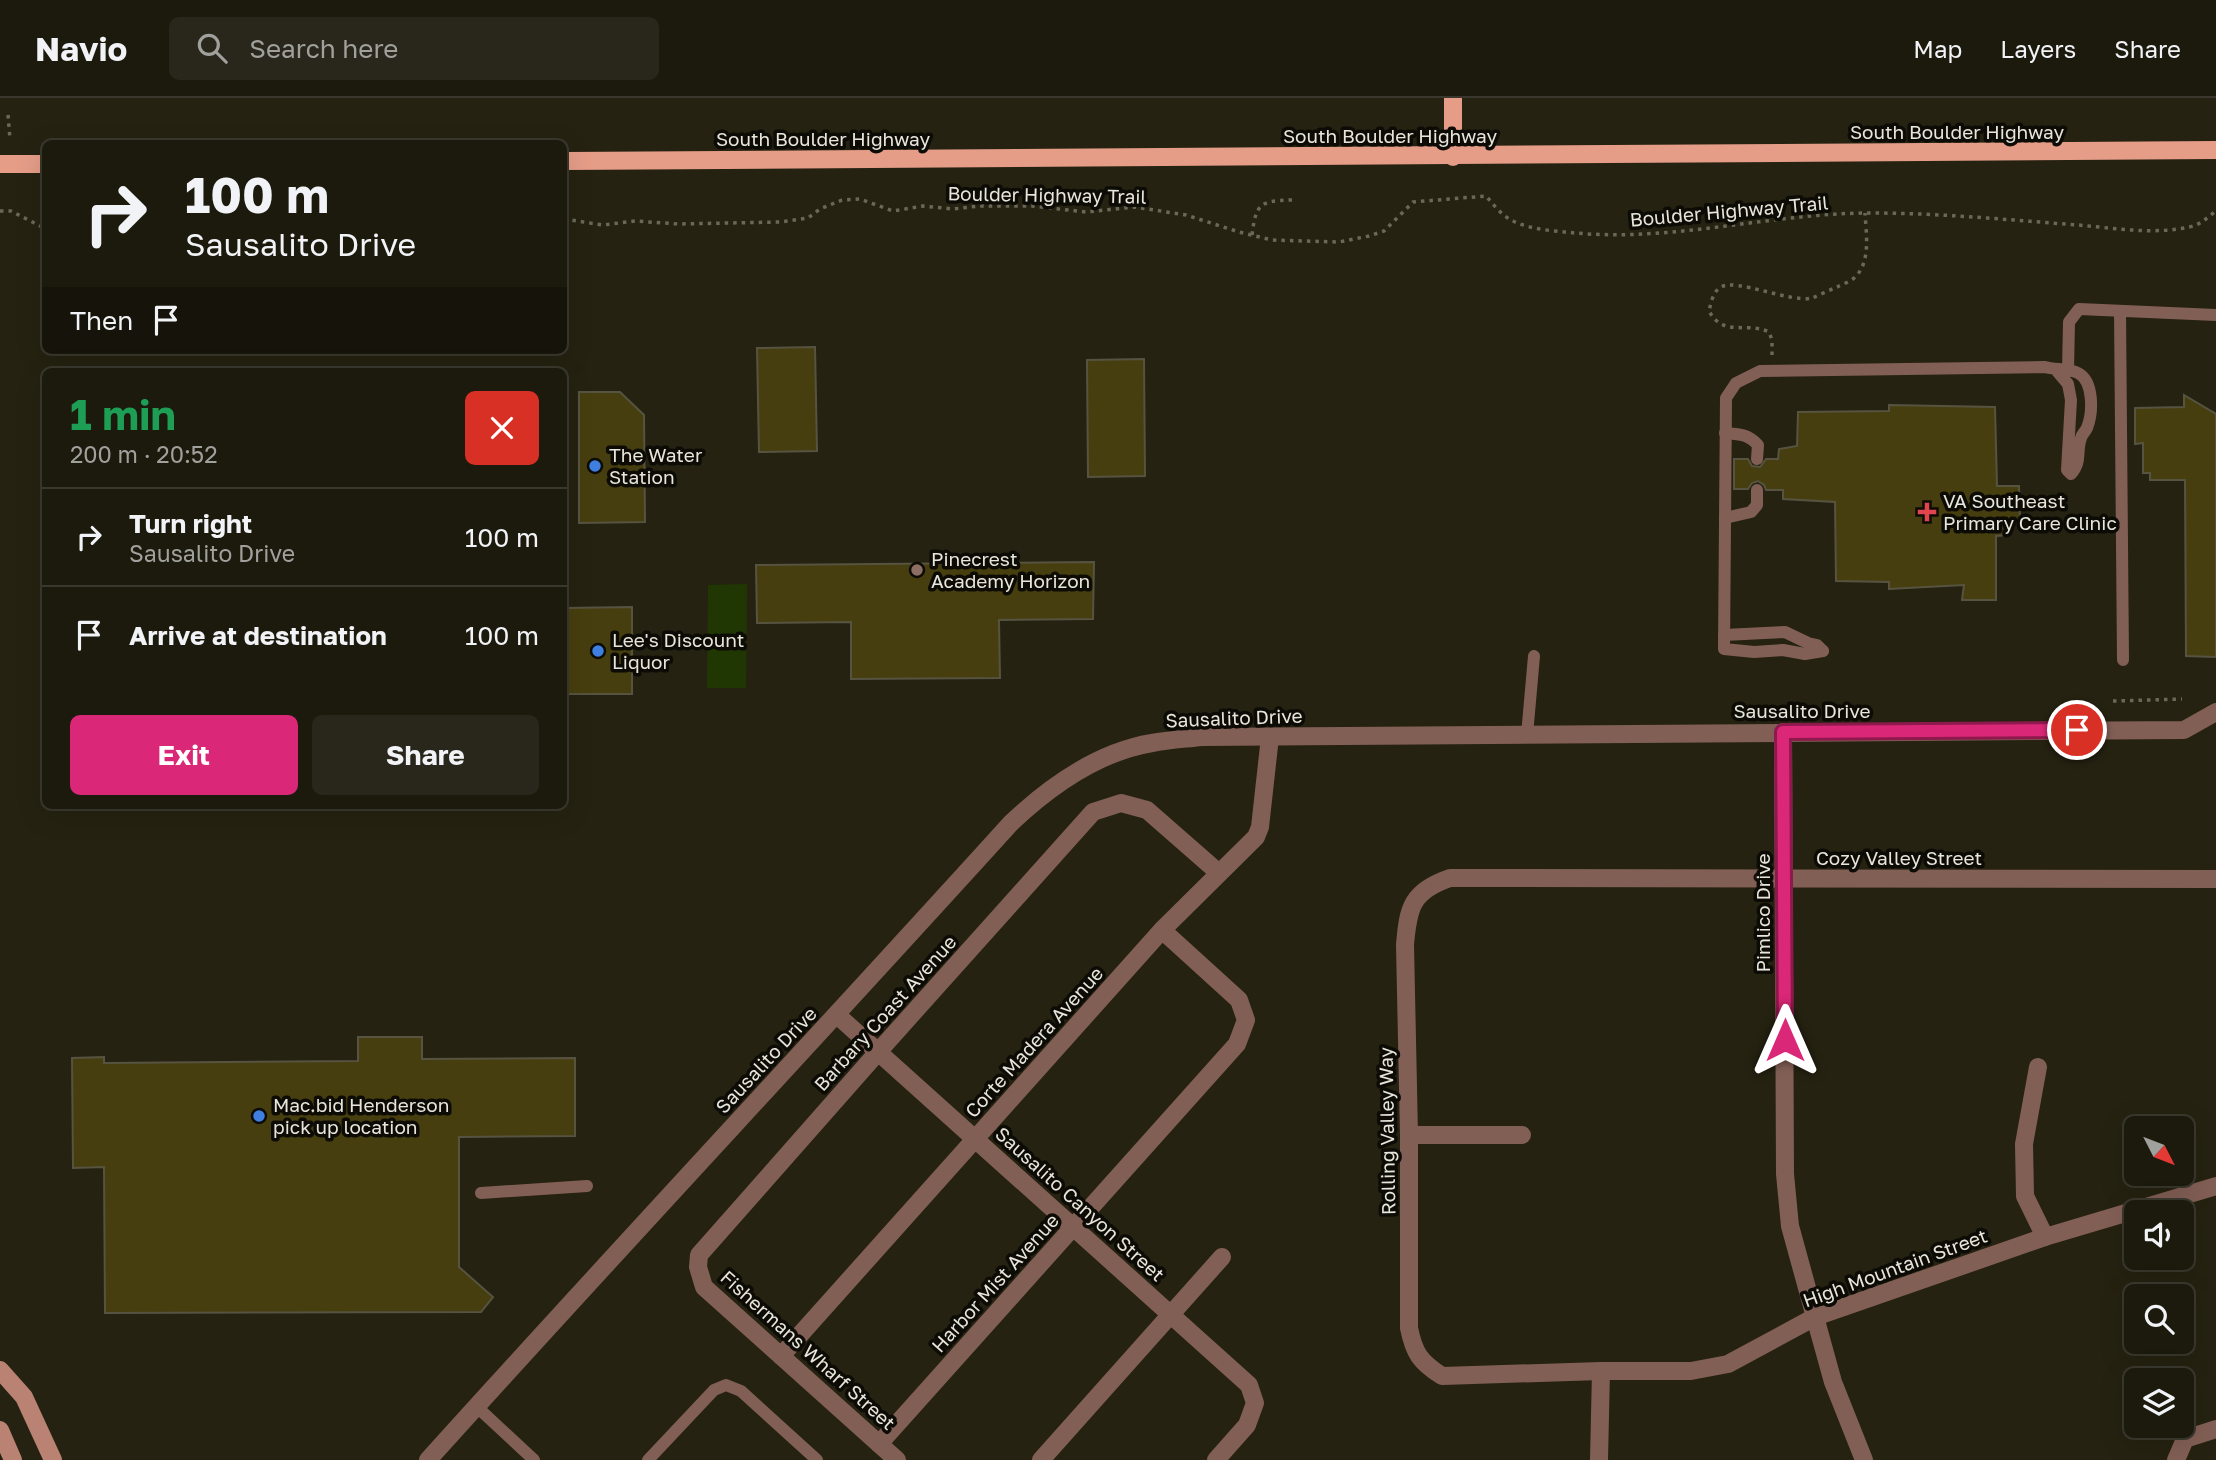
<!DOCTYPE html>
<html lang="en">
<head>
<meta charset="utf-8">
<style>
	body { margin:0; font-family:"Golos Text",sans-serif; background:#29271b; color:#f1f3f6; height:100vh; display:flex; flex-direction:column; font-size:26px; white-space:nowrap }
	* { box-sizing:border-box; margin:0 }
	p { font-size:23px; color:#a0a19d }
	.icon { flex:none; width:38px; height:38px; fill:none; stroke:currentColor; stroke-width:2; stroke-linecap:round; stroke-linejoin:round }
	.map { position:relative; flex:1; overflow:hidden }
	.sheet { position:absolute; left:42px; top:270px; width:525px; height:441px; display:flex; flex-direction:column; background:#1c1a0d; border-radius:10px; box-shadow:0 7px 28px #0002,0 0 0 2px #3a382e }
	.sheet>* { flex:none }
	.guide { position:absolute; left:42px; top:42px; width:525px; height:214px; border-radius:10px; box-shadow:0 7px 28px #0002,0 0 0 2px #3a382e; background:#1c1a0d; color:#f1f3f6; overflow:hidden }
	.needle { width:46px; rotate:132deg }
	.tools { position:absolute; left:2124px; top:1018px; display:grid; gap:14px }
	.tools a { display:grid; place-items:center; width:70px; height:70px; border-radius:10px; background:#1c1a0d; box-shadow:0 7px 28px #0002,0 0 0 2px #3a382e; font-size:35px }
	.pin { position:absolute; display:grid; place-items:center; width:60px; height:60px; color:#fff; margin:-30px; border:4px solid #fff; border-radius:50%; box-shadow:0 2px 7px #0007 }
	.me { position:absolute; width:77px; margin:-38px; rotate:0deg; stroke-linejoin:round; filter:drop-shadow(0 0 5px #0008) }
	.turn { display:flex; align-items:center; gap:24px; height:147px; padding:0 28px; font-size:32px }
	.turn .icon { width:91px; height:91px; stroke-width:2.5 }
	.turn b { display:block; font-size:49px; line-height:60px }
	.then { display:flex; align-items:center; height:66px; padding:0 28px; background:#0003; gap:14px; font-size:26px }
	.round { display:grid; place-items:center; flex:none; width:74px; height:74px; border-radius:10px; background:#29271b }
	.overview { display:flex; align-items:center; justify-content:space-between; height:119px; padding:0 28px }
	h1 { font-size:42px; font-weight:700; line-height:52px; color:#1e9e55 }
	.button { display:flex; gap:14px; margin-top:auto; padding:14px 28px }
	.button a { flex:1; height:80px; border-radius:10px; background:#db2777; color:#fff; font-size:28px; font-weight:700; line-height:80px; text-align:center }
	.button a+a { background:#29271b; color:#f1f3f6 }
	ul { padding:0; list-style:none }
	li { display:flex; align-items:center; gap:21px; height:98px; padding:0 28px; border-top:2px solid #3a382e }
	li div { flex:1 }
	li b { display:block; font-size:26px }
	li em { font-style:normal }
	header { display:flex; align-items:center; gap:42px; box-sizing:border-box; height:98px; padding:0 35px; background:#1c1a0d; border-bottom:2px solid #3a382e }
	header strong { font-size:33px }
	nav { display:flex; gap:38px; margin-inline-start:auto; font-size:24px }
	.search { width:490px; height:63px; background:#29271b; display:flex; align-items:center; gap:18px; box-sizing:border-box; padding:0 24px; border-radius:10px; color:#a0a19d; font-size:26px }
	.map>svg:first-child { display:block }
</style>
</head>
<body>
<header>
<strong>Navio</strong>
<div class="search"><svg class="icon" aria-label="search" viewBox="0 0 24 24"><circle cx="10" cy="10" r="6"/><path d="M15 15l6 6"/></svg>Search here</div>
<nav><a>Map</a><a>Layers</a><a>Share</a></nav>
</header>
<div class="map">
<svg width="2216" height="1362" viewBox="0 0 2216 1362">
	<rect width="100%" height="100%" fill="#252211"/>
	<polygon fill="#203704" points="747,486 746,590 707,590 708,487"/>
	<g fill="#473e0f" stroke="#575341" stroke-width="2">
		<polygon points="815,249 817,353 759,354 757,250"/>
		<polygon points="1144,261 1145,378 1088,379 1087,262"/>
		<polygon points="579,294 620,294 644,317 645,424 579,425"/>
		<polygon points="2184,297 2216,316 2216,559 2186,558 2185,382 2150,382 2150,375 2143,375 2143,345 2135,346 2135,310 2184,309"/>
		<polygon points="1889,307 1995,309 1997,388 2019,388 2020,423 2008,424 2008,437 1996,438 1996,502 1962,502 1964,487 1889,491 1889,484 1836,483 1835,404 1783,401 1783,392 1766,392 1764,387 1758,383 1752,385 1748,391 1734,391 1734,361 1748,361 1752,368 1760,369 1766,361 1778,361 1779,351 1797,348 1798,314 1889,313"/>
		<polygon points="1094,464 1093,521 999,522 1000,580 851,581 851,524 757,525 756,467"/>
		<polygon points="632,509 632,596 564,596 564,510"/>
		<polygon points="358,939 422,939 422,961 575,960 575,1038 459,1039 459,1169 493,1199 481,1214 105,1215 104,1069 73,1070 72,960 104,959 104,965 358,963"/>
	</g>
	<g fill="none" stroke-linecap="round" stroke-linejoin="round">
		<g stroke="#6b6859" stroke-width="3.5" stroke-dasharray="3.5 5" stroke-linecap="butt">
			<polyline points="8,17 10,41"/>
			<polyline points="0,113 11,113 46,131"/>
			<path d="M564,121L603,127L635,123L679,126L781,124L808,120L820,111L842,102L860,101L893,113L923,108L953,111L979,108H1032L1086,114L1135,109L1186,117L1239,134L1272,142L1339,144L1369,138L1384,133L1413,104L1486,98C1494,107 1502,118 1513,123C1532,132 1555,133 1575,135C1675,144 1772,115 1871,115C1941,115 2009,122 2078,127C2113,130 2154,137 2189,129C2200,127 2207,120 2216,113"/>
			<path d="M1252,137C1256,105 1260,103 1292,102"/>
			<path d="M1772,257V242L1769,234C1746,223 1724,240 1709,213C1711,205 1713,193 1721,189C1736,180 1790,205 1812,200C1820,197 1829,192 1837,189C1843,186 1852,183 1856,178C1871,163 1866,134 1865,115"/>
			<polyline points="2113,603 2182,601"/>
		</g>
		<g stroke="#825f55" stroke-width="12">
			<polyline points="2120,213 2123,562"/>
			<polyline points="2068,273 2069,224 2079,211 2216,217"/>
			<path d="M1725,335C1739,336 1748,336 1758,347L1757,361"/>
			<polyline points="1725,420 1751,414 1757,407 1757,392"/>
			<polyline points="1724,537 1785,534 1808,545 1817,547 1823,553"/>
			<path d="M1823,553L1805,556L1783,552L1754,554L1724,551L1726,300L1736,285L1760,273L2045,269C2055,272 2068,270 2078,275C2094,283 2093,315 2087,330C2085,334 2082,336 2081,340C2076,354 2082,364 2071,376L2067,372L2071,302L2068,286L2057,273"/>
			<polyline points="1527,637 1534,558"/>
			<polyline points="481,1095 587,1088"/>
			<polyline points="476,1308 534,1362"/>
			<polyline points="648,1362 714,1292 726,1287 741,1293 817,1362"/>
		</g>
		<g stroke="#825f55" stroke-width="18">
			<polyline points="1783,634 1785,1076 1790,1128 1815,1219 1833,1284 1864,1362"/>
			<path d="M2216,781L1450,780C1412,793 1408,809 1405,847L1409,1037V1230C1414,1255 1420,1264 1442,1278L1601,1273H1691L1728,1266L1815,1219L2045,1139L2216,1088"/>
			<polyline points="837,917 1249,1287 1255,1305 1247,1327 1216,1362"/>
			<polyline points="2038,969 2024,1046 2025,1098 2045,1139"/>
			<polyline points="1409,1037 1522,1037"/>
			<polyline points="781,1258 1162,832 1256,739 1260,729 1270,639"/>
			<polyline points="879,1346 1237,946 1246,922 1239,902 1162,832"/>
			<path d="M428,1362C621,1148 818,938 1011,725C1050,688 1098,654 1152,645C1168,642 1184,641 1201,639L2184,632L2216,614"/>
			<polyline points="897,1362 704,1189 698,1169 699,1157 878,954 1093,714 1121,705 1147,712 1219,775"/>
			<polyline points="1041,1362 1222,1159"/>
			<polyline points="1599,1362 1601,1273"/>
			<polyline points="2176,1362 2185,1341 2216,1331"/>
		</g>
		<g stroke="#ba8272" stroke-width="18">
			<polyline points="0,1272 24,1299 53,1362"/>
			<polyline points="0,1332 13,1362"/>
		</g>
		<g stroke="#e59d88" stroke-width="18">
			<polyline points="1453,0 1453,59"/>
			<polyline points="564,63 2216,52"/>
			<polyline points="0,66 46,66"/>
		</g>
	</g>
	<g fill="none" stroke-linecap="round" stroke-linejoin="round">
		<g stroke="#8e194d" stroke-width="18">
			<polyline id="route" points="1785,942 1783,634 2077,632"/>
		</g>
		<use href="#route" stroke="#db2777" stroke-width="12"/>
	</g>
	<g fill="#3f7fe0" stroke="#0c0b05" stroke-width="2.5">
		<circle cx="595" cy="368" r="7"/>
		<circle cx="598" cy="553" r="7"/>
		<circle cx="259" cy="1018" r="7"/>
	</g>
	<path fill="#e0444e" stroke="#0c0b05" stroke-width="2.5" d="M1923.5 403.5h7v7h7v7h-7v7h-7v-7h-7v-7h7z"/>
	<circle fill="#8d6e63" stroke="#0c0b05" stroke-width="2.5" cx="917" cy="472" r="7"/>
	<g text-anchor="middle" stroke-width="7" stroke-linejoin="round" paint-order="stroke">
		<g font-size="19" fill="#e8e6db" stroke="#0c0b05">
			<text x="1957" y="41">South Boulder Highway</text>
			<text x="1390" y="45">South Boulder Highway</text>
			<text x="823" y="48">South Boulder Highway</text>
			<text transform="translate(1047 97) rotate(1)" y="7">Boulder Highway Trail</text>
			<text transform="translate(1729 113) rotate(-5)" y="7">Boulder Highway Trail</text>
			<text x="1802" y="620">Sausalito Drive</text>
			<text transform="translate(1234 620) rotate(-2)" y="7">Sausalito Drive</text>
			<text x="1899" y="767">Cozy Valley Street</text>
			<text transform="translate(1763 815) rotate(-90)" y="7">Pimlico Drive</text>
			<text transform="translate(885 915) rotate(-48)" y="7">Barbary Coast Avenue</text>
			<text transform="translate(1034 944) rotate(-48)" y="7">Corte Madera Avenue</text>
			<text transform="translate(766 962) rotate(-47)" y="7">Sausalito Drive</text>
			<text transform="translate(1387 1033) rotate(-91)" y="7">Rolling Valley Way</text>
			<text transform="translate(1080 1106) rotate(42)" y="7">Sausalito Canyon Street</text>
			<text transform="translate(1895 1170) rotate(-20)" y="7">High Mountain Street</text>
			<text transform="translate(995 1185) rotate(-48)" y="7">Harbor Mist Avenue</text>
			<text transform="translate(808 1252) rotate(42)" y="7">Fishermans Wharf Street</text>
		</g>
		<g font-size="19" fill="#e8e6db" stroke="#0c0b05" text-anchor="start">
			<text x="609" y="364">The Water<tspan x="609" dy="22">Station</tspan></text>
			<text x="1943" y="410">VA Southeast<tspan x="1943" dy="22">Primary Care Clinic</tspan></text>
			<text x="931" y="468">Pinecrest<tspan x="931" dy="22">Academy Horizon</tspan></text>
			<text x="612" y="549">Lee's Discount<tspan x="612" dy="22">Liquor</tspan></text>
			<text x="273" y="1014">Mac.bid Henderson<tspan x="273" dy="22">pick up location</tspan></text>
		</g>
	</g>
</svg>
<div class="tools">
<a><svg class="needle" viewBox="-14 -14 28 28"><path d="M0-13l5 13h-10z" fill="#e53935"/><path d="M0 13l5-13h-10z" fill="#a0a19d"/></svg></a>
<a><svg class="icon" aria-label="sound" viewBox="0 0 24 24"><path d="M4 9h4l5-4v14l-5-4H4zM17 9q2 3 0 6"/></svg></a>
<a><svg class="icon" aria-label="search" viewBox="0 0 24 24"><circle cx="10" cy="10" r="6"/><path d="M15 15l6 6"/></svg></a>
<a><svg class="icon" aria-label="layers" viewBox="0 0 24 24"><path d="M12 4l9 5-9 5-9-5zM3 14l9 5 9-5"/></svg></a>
</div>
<div class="pin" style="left:2077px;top:632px;background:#d93025"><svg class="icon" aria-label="arrive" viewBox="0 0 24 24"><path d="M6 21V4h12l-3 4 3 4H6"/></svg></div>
<svg class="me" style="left:1785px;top:942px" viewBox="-20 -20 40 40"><path d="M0-17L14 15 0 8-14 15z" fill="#db2777" stroke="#fff" stroke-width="4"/></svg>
<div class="guide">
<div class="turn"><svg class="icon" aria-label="right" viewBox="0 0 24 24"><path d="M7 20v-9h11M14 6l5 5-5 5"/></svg><div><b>100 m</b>Sausalito Drive</div></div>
<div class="then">Then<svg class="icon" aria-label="arrive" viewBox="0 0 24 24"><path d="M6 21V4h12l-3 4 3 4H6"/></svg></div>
</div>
<section class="sheet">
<div class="overview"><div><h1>1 min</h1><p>200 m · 20:52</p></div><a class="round" style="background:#d93025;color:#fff"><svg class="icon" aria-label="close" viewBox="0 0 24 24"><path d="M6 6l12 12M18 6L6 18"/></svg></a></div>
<ul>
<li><svg class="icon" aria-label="right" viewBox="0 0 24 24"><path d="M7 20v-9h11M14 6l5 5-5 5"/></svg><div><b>Turn right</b><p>Sausalito Drive</p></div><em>100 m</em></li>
<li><svg class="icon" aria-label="arrive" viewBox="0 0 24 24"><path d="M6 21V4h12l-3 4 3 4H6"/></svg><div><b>Arrive at destination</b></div><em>100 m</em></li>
</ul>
<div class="button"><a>Exit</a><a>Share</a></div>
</section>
</div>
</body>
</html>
